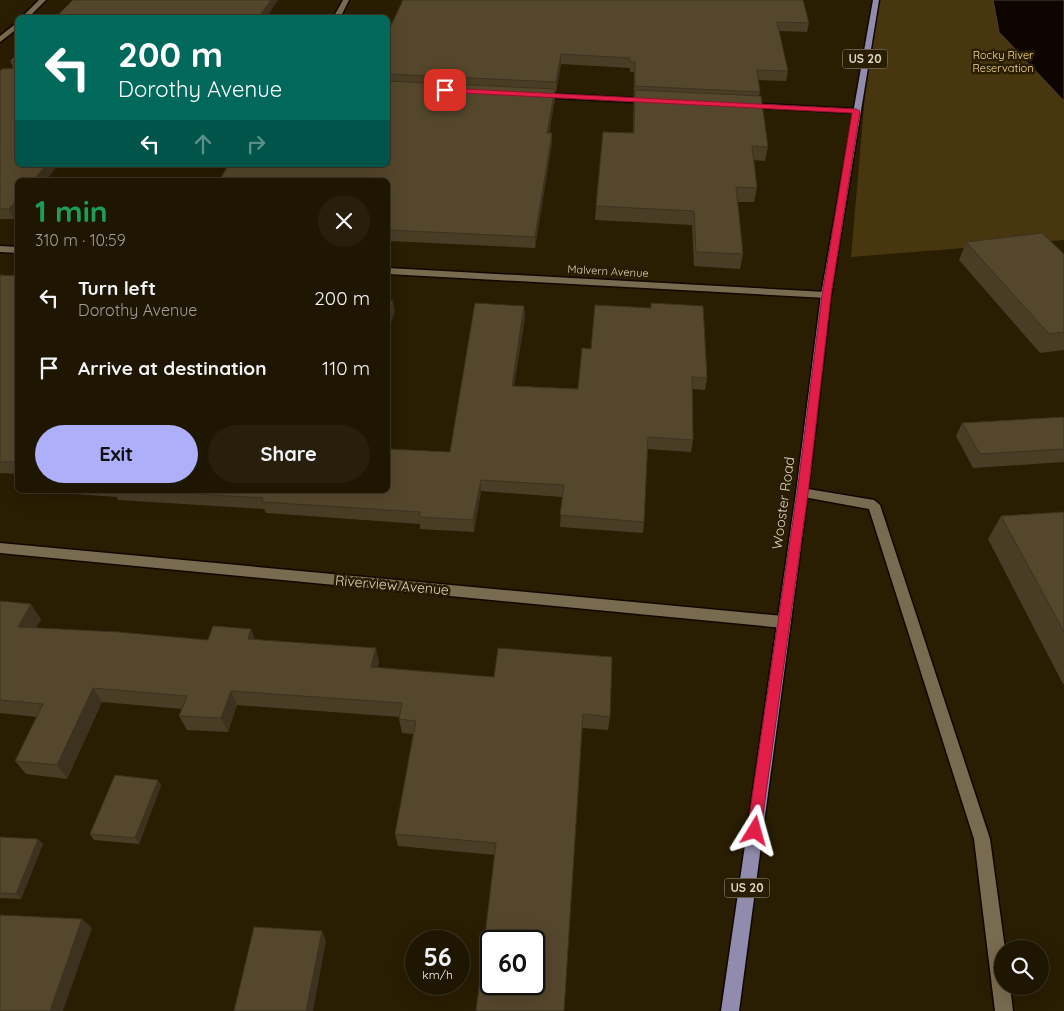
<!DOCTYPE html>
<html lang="en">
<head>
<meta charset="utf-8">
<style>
	body { margin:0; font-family:Quicksand,sans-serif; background:#271f0c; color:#f1f3f6; height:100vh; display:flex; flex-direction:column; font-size:19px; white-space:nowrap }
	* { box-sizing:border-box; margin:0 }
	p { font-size:16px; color:#a19f99 }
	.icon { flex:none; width:28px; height:28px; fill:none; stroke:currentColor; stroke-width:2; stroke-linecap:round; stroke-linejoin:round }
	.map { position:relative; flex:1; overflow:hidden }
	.panel { position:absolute; left:15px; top:178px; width:375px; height:315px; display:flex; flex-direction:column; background:#1f1602; border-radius:8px; box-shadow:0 5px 20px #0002,0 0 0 1px #3c3524 }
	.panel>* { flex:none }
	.hud { position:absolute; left:15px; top:15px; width:375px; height:152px; border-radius:8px; box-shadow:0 5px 20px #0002,0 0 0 1px #3c3524; background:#00695c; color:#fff; overflow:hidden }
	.controls { position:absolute; left:994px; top:940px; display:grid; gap:10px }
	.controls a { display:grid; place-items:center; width:55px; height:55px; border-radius:50%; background:#1f1602; box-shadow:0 5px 20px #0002,0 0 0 1px #3c3524; font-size:25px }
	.speed { position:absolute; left:405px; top:930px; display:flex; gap:10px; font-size:25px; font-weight:700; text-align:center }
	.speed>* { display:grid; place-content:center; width:65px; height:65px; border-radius:50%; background:#1f1602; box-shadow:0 5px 20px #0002,0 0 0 1px #3c3524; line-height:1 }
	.speed small { font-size:12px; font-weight:400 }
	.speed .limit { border:2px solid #111; border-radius:8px; background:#fff; color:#111 }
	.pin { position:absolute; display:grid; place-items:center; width:42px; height:42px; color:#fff; margin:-21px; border-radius:10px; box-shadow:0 2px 8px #0006 }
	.me { position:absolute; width:55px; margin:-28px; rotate:8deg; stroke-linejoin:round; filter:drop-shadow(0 0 4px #0008) }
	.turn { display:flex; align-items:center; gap:18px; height:105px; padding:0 20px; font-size:22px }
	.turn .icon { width:65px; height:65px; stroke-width:2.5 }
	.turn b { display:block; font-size:35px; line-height:42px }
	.lanes { display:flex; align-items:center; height:48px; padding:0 20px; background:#0003; justify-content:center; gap:25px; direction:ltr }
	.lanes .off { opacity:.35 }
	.round { display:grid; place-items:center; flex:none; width:52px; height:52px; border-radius:26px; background:#271f0c }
	.summary { display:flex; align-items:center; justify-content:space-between; height:85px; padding:0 20px }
	h1 { font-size:30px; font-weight:700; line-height:38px; color:#1e9e55 }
	.action { display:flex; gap:10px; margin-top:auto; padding:10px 20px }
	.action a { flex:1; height:58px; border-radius:30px; background:#adaffb; color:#111; font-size:20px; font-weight:700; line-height:58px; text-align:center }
	.action a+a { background:#271f0c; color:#f1f3f6 }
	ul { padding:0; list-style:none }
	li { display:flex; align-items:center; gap:15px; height:70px; padding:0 20px }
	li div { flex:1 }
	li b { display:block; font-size:19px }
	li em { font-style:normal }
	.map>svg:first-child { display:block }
</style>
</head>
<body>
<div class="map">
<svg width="1064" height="1011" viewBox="0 0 1064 1011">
	<rect width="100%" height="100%" fill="#291d02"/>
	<polygon fill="#47360e" points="875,0 1064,0 1064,240 851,257 869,49"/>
	<polygon fill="#0e0500" stroke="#4c433b" points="993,0 1064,0 1064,101 999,32"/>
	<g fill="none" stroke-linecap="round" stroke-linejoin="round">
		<g stroke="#110700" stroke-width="3">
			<g id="minor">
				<polygon points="39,0 46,0 28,18 21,18"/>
				<polygon points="343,0 349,0 340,18 333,18"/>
				<polygon points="18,22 18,28 0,42 0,36"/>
				<polygon points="536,93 651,99 655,101 651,103 539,97 536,97"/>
				<polygon points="743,103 856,109 860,111 856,113 746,107 743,107"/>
				<polygon points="0,246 18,247 18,253 0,252"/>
				<polygon points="388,268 826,292 831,295 826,298 388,274"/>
				<polygon points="802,488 874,500 880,505 990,839 1005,949 1002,949 1002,986 1010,986 1013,1011 995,1011 974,839 869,509 798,496 796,493 798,490"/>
				<polygon points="0,543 784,616 789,618 791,622 789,626 784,628 0,553"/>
			</g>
		</g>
		<g stroke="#110700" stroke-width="3">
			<polygon id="primary" points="873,0 879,0 831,295 808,493 739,1011 721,1011 796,493 821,295"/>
		</g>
		<use href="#minor" fill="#796b4f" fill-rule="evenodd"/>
		<use href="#primary" fill="#918cad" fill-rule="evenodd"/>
	</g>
	<g fill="#493d26">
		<polygon points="403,0 809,23 807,32 779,31 788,71 786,81 758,80 760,92 759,96 768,147 765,161 754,160 757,188 754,202 738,202 743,254 740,269 694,266 692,225 595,220 596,206 633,133 634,72 630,72 630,68 561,64 556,92 555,92 555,99 549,133 552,143 535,248 388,241 388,32"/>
		<polygon points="18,54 18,165 58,165 46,180 18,180 18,214 14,219 0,219 0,71 13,68 10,61"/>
		<polygon points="966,242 1064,254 1064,350 1040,353 959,260"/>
		<polygon points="0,275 18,276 18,474 0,473"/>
		<polygon points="651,303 707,378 705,390 692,389 693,440 691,452 647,449 644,522 643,533 560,527 562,497 481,491 474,532 420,529 420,524 266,513 264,509 118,500 117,497 47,492 46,490 388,490 450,452 524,306 525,318 514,386 578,389 591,349 651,308"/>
		<polygon points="1064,417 1064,462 973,468 956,436 962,423"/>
		<polygon points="1064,512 1064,684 1063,684 988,539 1001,516"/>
		<polygon points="0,601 41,619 36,628 208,640 251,629 255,640 379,662 377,668 610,717 608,730 583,728 495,855 398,846 395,834 413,734 402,733 399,719 400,717 237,705 228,732 187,730 179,716 182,709 102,702 67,779 26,774 15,761 37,717 0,713"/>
		<polygon points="158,780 161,786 139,844 94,840 90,834"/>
		<polygon points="0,837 43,844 21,899 0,898"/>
	</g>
	<g fill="#3c321f">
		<polygon points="271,0 278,0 266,18 258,18"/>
		<polygon points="561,54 561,64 556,92 556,82"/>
		<polygon points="555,89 555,99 547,143 547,133"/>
		<polygon points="552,133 552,143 535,248 535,237"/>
		<polygon points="46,165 58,165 46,180 34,180"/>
		<polygon points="18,199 18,214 14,219 9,209"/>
		<polygon points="393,301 395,311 388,332 388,318"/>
		<polygon points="524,306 525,318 512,398 512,386"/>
		<polygon points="481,480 481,491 474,532 473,520"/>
		<polygon points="31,604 41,619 28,642 18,627"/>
		<polygon points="251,629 257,644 248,639"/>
		<polygon points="376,648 379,662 374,682 371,667"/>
		<polygon points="93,688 102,702 67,779 57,765"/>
		<polygon points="231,691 237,705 228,732 221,718"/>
		<polygon points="158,780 161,786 139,844 135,838"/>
		<polygon points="38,839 43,844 21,899 16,894"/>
		<polygon points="82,919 92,928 63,1011 50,1011"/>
		<polygon points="322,931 326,941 313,1011 306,1011"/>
	</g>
	<g fill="#55472c" stroke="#3c321f" fill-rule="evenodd">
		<polygon points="73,0 271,0 258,18 55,18"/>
		<polygon points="403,0 803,0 809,23 777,22 788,71 757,70 760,92 635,86 635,62 630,62 630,58 561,54 556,82 388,74 388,32"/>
		<polygon points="18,54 18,165 46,165 34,180 18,180 18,199 9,209 0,209 0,71 2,69 16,68 16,62 10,61"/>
		<polygon points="388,81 555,89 547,133 552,133 535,237 388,230 388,180 220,180 228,165 388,165"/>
		<polygon points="635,90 761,96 768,147 752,146 757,188 736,187 743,254 696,252 694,211 596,206 603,132 634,133"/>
		<polygon points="1042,233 1064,254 1064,332 1049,334 966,242"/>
		<polygon points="0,275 18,276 18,462 0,462"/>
		<polygon points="388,301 393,301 388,318"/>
		<polygon points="475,303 524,306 512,386 578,389 582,348 591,349 595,305 651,308 651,303 703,306 707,378 692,377 693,440 648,437 644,522 560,515 564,485 481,480 473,520 419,517 420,512 262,502 263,498 135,490 388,490 388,449 450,452"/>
		<polygon points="1064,417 1064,449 980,454 962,423"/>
		<polygon points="1064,512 1064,632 1001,516"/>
		<path d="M0,601L31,604L18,627L118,632L208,640L213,626L251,629L248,639L376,648L371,667L494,677L498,648L612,657L610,717L583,714L564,1011H476L496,843L395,834L416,721L399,719L402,703L231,691L221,718L179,716L187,696L93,688L57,765L15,761L43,704L0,700ZM491,941H534V984H491Z"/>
		<polygon points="115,775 158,780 135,838 90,834"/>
		<polygon points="0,837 38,839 16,894 0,893"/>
		<polygon points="0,915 82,919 50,1011 0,1011"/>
		<polygon points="254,927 322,931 306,1011 234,1011"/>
	</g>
	<polygon fill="#e11d48" stroke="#92132f" points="445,88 856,109 860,111 831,295 808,493 760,836 755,838 749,836 747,831 797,493 822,295 852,113 443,92"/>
	<g text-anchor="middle" stroke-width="5" stroke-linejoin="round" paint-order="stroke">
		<g font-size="11" fill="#fdda8f" stroke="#291d02">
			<text x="1003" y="59">Rocky River<tspan x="1003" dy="13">Reservation</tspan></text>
		</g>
		<g font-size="11" fill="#dcd4c4" stroke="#291d02">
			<text transform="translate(608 271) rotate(3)" y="4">Malvern Avenue</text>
		</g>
		<g fill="#291d02" stroke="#a69d8a" stroke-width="1">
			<rect x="842.5" y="49.5" width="45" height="19" rx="4"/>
			<rect x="724.5" y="878.5" width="45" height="19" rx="4"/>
		</g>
		<g font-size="12" font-weight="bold" fill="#dcd4c4">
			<text x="865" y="63">US 20</text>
			<text x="747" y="892">US 20</text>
		</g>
		<g font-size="14" fill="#dcd4c4" stroke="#291d02">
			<text transform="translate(783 503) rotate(-82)" y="5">Wooster Road</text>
			<text transform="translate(392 585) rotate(5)" y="5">Riverview Avenue</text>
		</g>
	</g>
</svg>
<div class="controls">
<a><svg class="icon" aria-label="search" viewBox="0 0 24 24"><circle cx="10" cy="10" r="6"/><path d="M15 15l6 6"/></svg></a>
</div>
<div class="speed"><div>56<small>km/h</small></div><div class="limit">60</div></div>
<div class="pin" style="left:445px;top:90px;background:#d93025"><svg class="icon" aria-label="arrive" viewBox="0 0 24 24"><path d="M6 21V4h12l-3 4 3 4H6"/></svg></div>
<svg class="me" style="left:755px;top:831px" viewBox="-20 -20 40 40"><path d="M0-17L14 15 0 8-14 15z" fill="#e11d48" stroke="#fff" stroke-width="4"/></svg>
<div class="hud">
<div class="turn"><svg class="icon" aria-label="left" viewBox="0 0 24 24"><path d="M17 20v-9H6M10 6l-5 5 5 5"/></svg><div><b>200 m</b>Dorothy Avenue</div></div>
<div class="lanes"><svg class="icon" aria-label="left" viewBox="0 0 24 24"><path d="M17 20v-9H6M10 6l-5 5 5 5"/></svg><svg class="icon off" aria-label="ahead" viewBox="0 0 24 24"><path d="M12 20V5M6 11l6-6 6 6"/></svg><svg class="icon off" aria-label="right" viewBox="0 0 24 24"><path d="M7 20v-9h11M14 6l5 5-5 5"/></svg></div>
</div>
<section class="panel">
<div class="summary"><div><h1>1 min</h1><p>310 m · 10:59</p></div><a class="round"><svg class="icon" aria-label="close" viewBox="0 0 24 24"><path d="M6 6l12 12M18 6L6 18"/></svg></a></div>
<ul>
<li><svg class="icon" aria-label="left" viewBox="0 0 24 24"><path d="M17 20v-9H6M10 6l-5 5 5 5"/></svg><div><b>Turn left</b><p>Dorothy Avenue</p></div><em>200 m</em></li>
<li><svg class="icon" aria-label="arrive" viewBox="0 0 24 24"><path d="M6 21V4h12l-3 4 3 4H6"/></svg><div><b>Arrive at destination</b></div><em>110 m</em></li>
</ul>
<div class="action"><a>Exit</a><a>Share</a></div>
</section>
</div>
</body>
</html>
